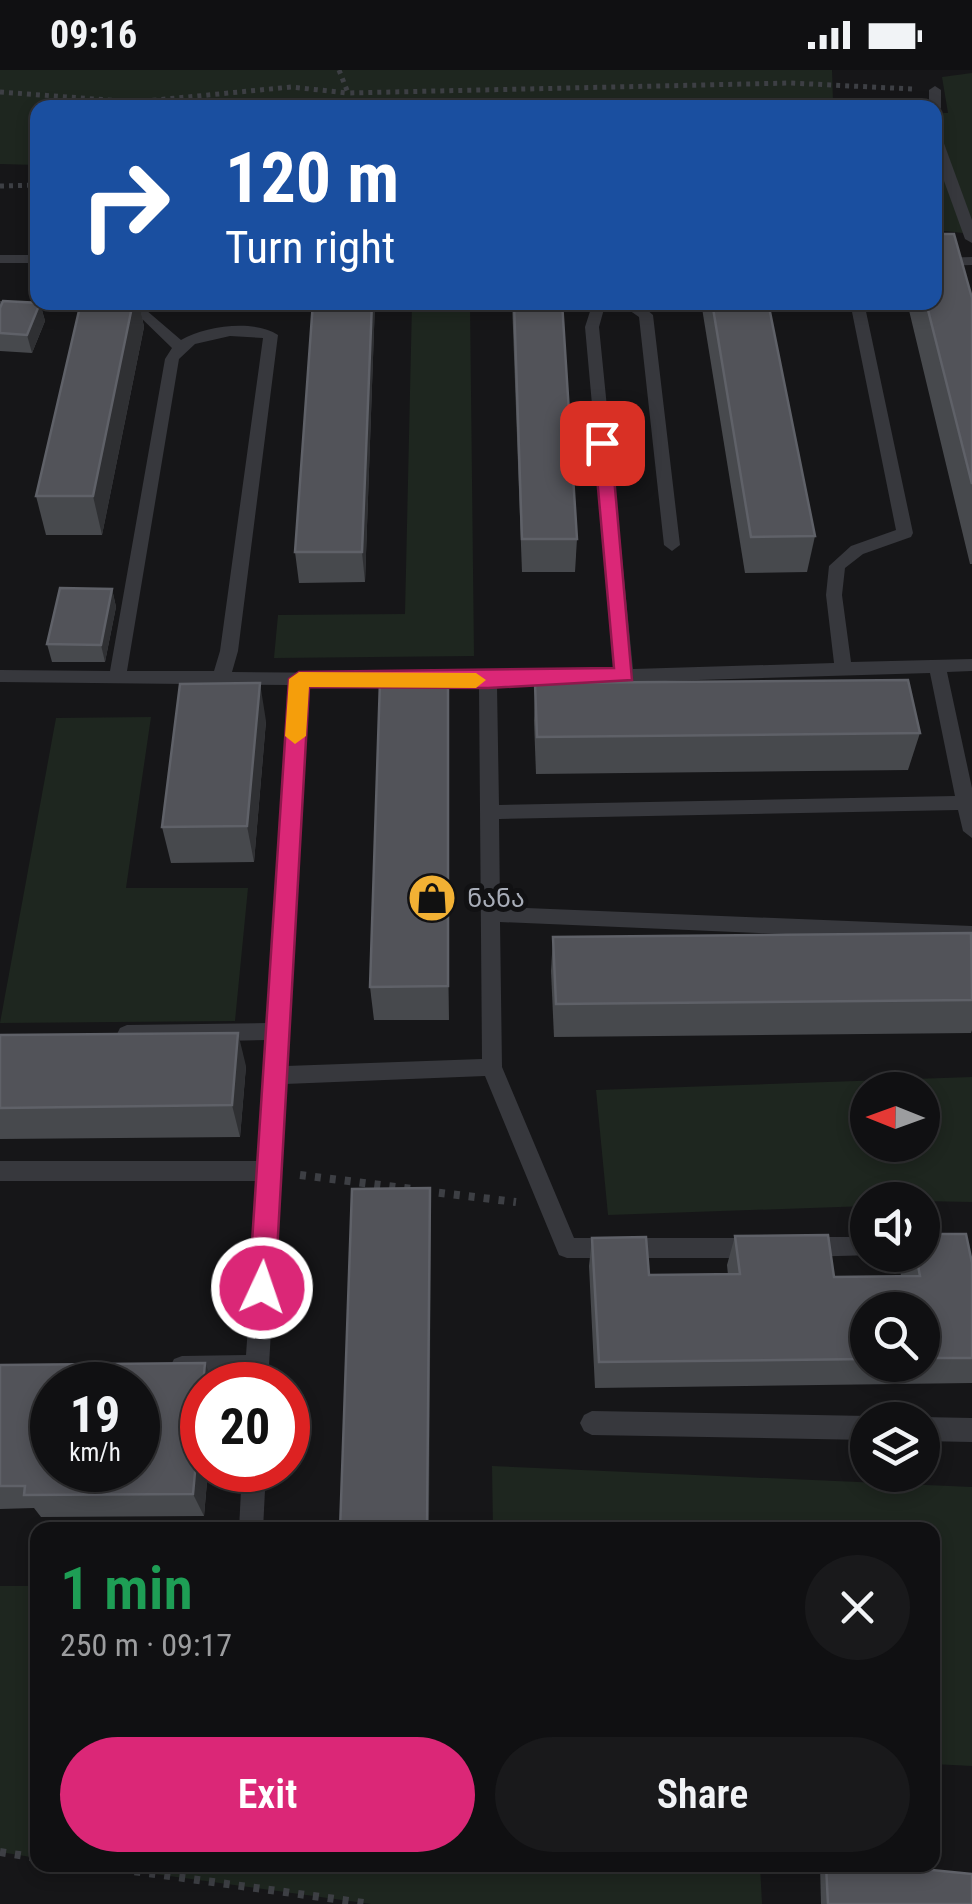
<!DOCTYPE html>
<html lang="en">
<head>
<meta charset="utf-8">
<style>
	body { margin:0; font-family:"Roboto Condensed","Noto Sans Georgian",sans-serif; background:#19191b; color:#f1f3f6; height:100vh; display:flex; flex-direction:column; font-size:38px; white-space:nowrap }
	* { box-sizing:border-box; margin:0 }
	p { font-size:32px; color:#9c9d9f }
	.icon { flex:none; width:55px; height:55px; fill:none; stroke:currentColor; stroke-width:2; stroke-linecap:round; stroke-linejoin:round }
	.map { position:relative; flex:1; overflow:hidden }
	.sheet { position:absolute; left:30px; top:1452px; width:910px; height:350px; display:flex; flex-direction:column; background:#101012; border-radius:20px; box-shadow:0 5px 15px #0003,0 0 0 2px #303032 }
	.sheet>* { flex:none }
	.guide { position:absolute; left:30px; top:30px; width:912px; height:210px; border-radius:20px; box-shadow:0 5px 15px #0003,0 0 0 2px #303032; background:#1a4fa0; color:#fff; overflow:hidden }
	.needle { width:65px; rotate:271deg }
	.tools { position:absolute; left:850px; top:1002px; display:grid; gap:20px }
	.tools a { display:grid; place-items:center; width:90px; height:90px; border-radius:50%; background:#101012; box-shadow:0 5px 15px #0003,0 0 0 2px #303032; font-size:50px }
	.speed { position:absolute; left:30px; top:1292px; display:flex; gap:20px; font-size:50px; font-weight:700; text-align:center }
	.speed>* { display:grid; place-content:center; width:130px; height:130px; border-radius:50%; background:#101012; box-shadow:0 5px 15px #0003,0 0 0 2px #303032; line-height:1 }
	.speed small { font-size:25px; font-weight:400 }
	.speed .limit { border:15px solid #d22; background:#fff; color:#111 }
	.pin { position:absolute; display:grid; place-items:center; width:85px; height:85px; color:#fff; margin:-42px; border-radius:20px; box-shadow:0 5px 15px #0006 }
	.me { position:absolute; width:110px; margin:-55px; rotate:3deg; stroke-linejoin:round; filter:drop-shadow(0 0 8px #0008) }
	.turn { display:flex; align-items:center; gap:35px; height:210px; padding:0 30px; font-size:45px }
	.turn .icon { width:130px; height:130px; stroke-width:2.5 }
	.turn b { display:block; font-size:70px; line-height:85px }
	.round { display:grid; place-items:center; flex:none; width:105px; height:105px; border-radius:52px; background:#19191b }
	.overview { display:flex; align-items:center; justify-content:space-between; height:170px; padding:0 30px }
	h1 { font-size:60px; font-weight:600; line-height:75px; color:#1e9e55 }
	.cta { display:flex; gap:20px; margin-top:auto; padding:20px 30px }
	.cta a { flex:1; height:115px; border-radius:60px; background:#db2777; color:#fff; font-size:40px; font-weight:600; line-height:115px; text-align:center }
	.cta a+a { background:#19191b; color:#f1f3f6 }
	.status { display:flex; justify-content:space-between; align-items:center; height:70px; padding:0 50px; background:#101012; direction:ltr }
	.status svg { height:28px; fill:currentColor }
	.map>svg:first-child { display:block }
</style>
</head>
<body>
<div class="status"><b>09:16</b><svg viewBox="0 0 49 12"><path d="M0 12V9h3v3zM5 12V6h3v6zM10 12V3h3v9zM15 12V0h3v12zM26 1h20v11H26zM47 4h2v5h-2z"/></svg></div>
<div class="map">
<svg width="972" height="1834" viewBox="0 0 972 1834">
	<rect width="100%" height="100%" fill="#161618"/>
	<g fill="#1e261f" fill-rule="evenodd">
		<polygon points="0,0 832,0 833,32 882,37 38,38 37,95 0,94"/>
		<polygon points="972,3 972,164 935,160 935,43 948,43 942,7"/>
		<polygon points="412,233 470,233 474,586 274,588 278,545 405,544"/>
		<polygon points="151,647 126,818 248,818 235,951 0,953 56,648"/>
		<path d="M972,1007V1132L868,1130L867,1136L608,1145L596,1020ZM922,1020V1075H868V1020Z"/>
		<polygon points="492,1396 972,1417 972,1696 933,1694 932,1460 493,1460"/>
		<polygon points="0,1516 37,1516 37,1788 0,1782"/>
		<polygon points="90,1795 760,1795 762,1834 371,1834"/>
	</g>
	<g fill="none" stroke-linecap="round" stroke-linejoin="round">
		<g stroke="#3d3f44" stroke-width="5" stroke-dasharray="4 5" stroke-linecap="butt">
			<polyline points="339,0 348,23 791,13 912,19"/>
			<polyline points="0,22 135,32 291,17 348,23"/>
			<polyline points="0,116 38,115"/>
		</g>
		<g stroke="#3d3f44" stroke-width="8" stroke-dasharray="6 9" stroke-linecap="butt">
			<polyline points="300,1105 412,1119"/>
			<polyline points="424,1121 516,1132"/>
			<polyline points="0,1782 38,1788"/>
			<polyline points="90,1795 371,1834"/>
		</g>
		<g fill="#37383d" fill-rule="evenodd">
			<polygon points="935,16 941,20 941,38 935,42 935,38 929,38 929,20"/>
			<polygon points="935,64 942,68 972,150 972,173 965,169 935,86"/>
			<rect x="0" y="185" width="38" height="8"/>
			<polygon points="972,187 972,195 935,196 935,188"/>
			<path d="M0,231L139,234L181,270C205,256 254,249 278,265L238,581L232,602L488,604L616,600L585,257L593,232H638L653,245L680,475L672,481L664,475L639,247L626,238L604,239L599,257L633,599L834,593L826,525L829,496L851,476L896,460L850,232H864L913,463L911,467L863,484L845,498L842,525L851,592L972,589V601L947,602L972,718V768L963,761L958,740L499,749L500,837L972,856V872L500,852L502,997L574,1168H758L766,1171L769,1178L766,1185L758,1188H567L559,1185L485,1006L285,1014L269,1296L265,1304L257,1307L182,1308L174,1305L170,1297L174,1289L182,1286L246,1285L258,1111H0V1091H259L267,970L127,973L120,970L117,964L120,958L127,955L268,953L290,615L0,612V600L110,601L165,289L172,278L135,242L0,239ZM230,266L263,268L220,581L214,601H127L179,289L195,274ZM930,603L955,726L499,735L497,616ZM307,615L479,616L482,989L286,996Z"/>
			<polygon points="802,1167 868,1167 868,1185 874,1185 802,1187 794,1184 791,1177 794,1170"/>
			<polygon points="592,1341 868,1346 876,1350 868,1350 868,1370 592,1365 584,1361 580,1353 584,1345"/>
			<polygon points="922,1347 972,1348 972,1372 922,1371 922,1350 916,1350"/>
			<polygon points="242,1400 266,1400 263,1460 239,1460"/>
		</g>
	</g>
	<g fill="#47494d" fill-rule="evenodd">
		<polygon points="38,117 38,177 30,146"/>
		<polygon points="972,228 972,494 970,494 907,232 935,232"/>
		<polygon points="133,232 139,232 144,257 102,465 46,465 36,426"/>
		<polygon points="190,232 375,232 365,512 299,513 295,482 313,241 191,234"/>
		<polygon points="512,232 562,232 577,469 575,502 522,502"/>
		<polygon points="701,232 768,232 815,466 807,502 745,503"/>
		<polygon points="40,233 45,251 32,283 0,281 0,238"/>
		<polygon points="112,519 116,537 105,592 52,592 47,574"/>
		<polygon points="535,613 920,663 908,700 536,704 534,651"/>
		<polygon points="449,648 449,950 374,950 370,917"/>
		<polygon points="266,651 254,792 171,793 162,757"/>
		<polygon points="553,867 972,868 972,960 971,963 554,967 551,901"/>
		<polygon points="0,965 246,996 240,1067 0,1069"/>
		<path d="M735,1166L834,1207L901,1206L899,1193L903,1185H922L972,1193V1313L595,1318L589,1196L592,1168L649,1205H728L727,1195ZM868,1240H922V1295H868Z"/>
		<polygon points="0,1295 202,1400 208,1400 204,1446 41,1447 34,1438 0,1439"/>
		<polygon points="820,1795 882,1795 972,1834 821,1834"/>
	</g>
	<g fill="#2f3033">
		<polygon points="133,232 139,232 144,257 102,465 93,426"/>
		<polygon points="372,232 375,232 365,512 362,482"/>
		<polygon points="40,233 45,251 32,283 27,265"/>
		<polygon points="112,519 116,537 105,592 101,575"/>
		<polygon points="448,610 449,648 449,950 448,916"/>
		<polygon points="260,613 266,651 254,792 247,756"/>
		<polygon points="238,963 246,996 240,1067 232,1035"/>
		<polygon points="430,1118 431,1148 429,1460 427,1460"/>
		<polygon points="205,1293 214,1315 203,1315"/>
		<polygon points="202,1324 202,1400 208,1400 204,1446 193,1424"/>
	</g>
	<g fill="#525359" stroke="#5f6168" stroke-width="2.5" fill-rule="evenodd">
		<polygon points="38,117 38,146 30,146"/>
		<polygon points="935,164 954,164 972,228 972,414 926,232 935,232"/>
		<polygon points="3,231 40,233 27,265 0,263 0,238"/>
		<polygon points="81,232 133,232 93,426 36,426"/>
		<polygon points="313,232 372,232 362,482 295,482"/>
		<polygon points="514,232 562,232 577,469 522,469"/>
		<polygon points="712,232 768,232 815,466 751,467"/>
		<polygon points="60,518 112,519 101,575 47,574"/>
		<polygon points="448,610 448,916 370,917 380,611"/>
		<polygon points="908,610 920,663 537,667 535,613"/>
		<polygon points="260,613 247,756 162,757 180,614"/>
		<polygon points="971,863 972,930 556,934 553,867"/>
		<polygon points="238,963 232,1035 0,1038 0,965"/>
		<polygon points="430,1118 427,1460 340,1460 352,1119"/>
		<polygon points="922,1164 966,1164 972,1193 972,1288 922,1288 922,1240 868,1240 868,1289 599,1292 592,1168 646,1167 649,1205 740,1204 735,1166 828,1165 834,1207 920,1206 916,1185 922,1185"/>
		<path d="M205,1293L193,1424L24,1425L25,1416H0V1295ZM52,1315H138V1400H52Z"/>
		<polygon points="826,1795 882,1795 972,1804 972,1834 828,1834"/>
	</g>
	<polygon fill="#db2777" stroke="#8e194d" stroke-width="2.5" points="602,367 611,373 632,610 488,618 309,617 275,1218 271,1226 262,1230 253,1226 249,1218 289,609 299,602 614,598 594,373"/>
	<polygon fill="#f59e0b" points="299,602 476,603 486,610 476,618 309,617 306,666 295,674 285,666 289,609"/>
	<defs>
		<g id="shop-disc" transform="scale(2.5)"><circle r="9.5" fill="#f2b134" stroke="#111113"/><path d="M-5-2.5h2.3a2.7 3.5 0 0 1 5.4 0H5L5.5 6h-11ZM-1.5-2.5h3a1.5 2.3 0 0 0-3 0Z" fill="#111"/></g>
	</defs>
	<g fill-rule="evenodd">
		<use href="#shop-disc" x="432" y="828"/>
	</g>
	<g text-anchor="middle" stroke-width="10" stroke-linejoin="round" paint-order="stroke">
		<g font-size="25" fill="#a8adb8" stroke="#111113" text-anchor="start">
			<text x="467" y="837">ნანა</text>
		</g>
	</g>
</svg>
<div class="tools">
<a><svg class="needle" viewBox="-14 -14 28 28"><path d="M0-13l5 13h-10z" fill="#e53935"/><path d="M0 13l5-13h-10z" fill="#9c9d9f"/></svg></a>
<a><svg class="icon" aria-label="sound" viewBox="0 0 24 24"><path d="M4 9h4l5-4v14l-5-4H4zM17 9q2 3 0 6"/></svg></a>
<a><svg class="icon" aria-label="search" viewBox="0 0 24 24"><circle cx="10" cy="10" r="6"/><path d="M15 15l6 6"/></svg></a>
<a><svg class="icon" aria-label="layers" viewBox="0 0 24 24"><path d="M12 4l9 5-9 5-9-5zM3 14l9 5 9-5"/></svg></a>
</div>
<div class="speed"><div>19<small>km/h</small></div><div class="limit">20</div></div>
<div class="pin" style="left:602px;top:373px;background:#d93025"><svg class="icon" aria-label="arrive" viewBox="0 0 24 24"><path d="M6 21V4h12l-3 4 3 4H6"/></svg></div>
<svg class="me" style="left:262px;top:1218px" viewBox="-20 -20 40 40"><circle r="17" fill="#db2777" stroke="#fff" stroke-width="3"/><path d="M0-11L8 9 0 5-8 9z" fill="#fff"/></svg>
<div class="guide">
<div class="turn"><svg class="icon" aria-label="right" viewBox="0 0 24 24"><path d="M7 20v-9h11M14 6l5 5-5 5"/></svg><div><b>120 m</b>Turn right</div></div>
</div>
<section class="sheet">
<div class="overview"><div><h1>1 min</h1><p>250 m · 09:17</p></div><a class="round"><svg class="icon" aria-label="close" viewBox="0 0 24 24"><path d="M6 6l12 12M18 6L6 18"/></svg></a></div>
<div class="cta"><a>Exit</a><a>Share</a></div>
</section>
</div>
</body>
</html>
